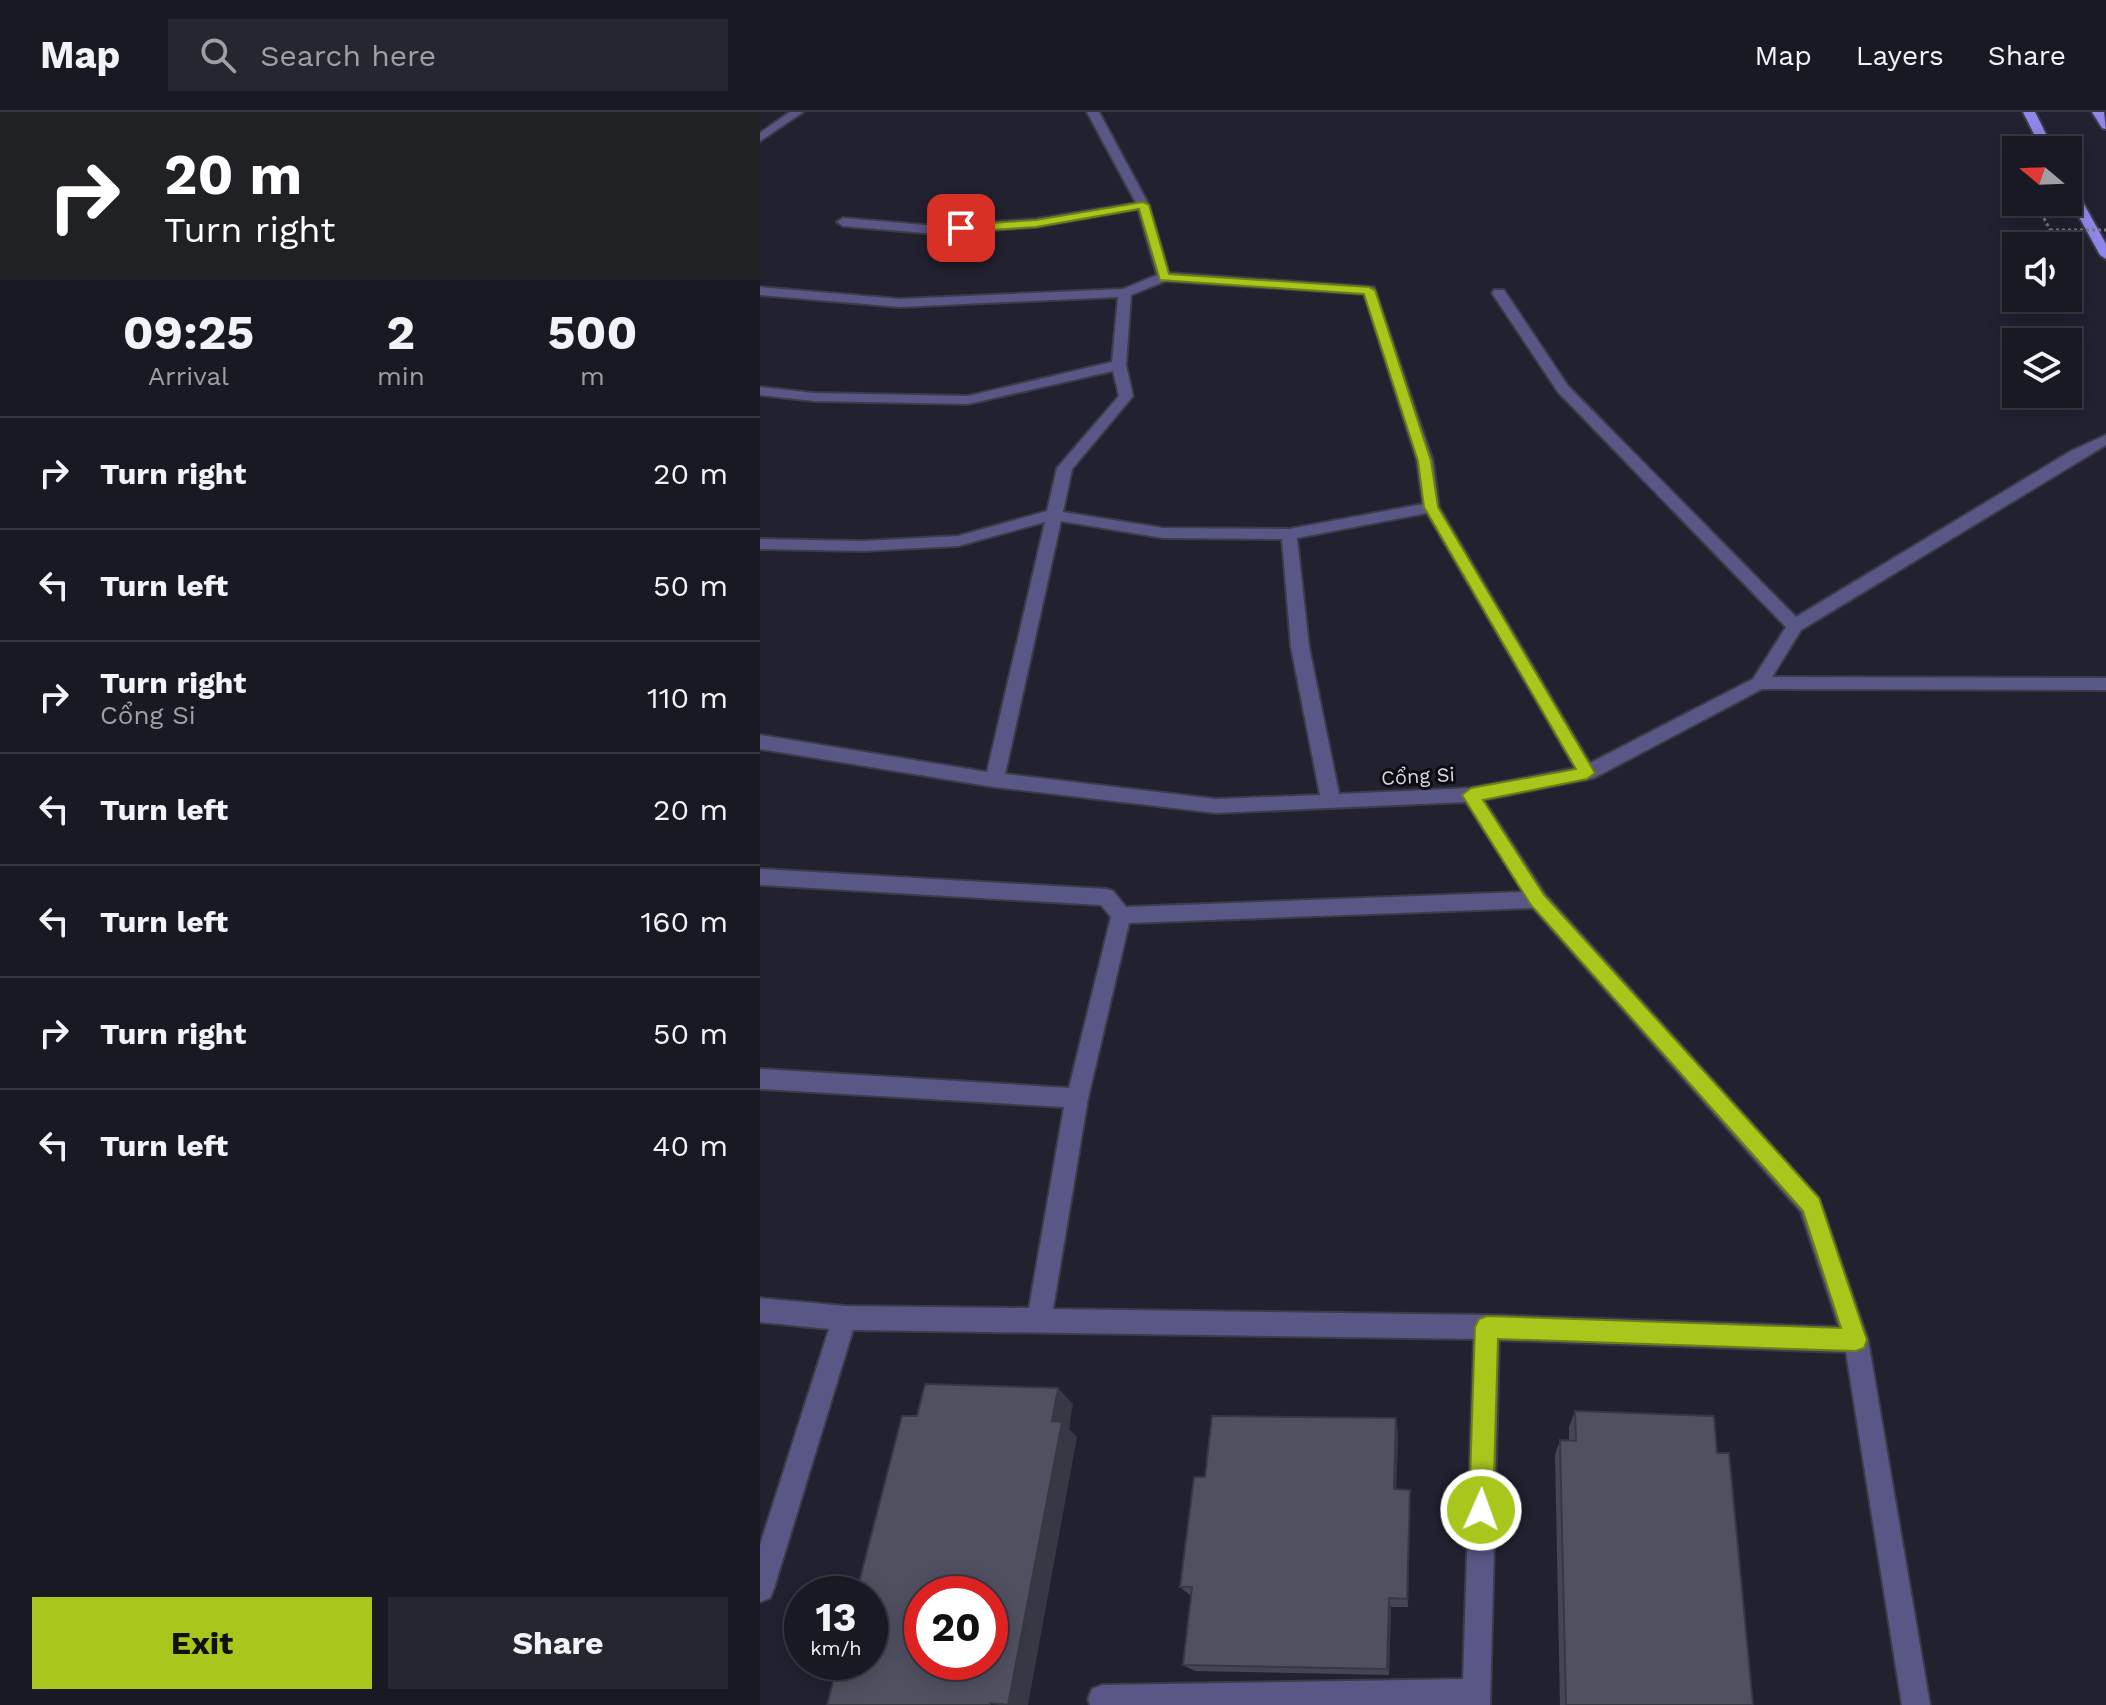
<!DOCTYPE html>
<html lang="en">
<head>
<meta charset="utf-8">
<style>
	body { margin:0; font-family:"Work Sans",sans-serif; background:#262631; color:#f1f3f6; height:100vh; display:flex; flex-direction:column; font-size:30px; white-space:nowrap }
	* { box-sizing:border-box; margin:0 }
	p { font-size:26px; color:#9fa0a6 }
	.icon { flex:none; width:44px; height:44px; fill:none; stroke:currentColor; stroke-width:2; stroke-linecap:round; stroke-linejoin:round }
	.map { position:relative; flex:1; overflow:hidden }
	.side { display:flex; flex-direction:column; background:#191924; width:760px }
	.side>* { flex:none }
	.top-card { background:#202124; color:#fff; overflow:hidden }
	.needle { width:52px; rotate:289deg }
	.controls { position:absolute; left:1242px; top:24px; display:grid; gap:16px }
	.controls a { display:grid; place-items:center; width:80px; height:80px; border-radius:0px; background:#191924; box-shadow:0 4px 20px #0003,0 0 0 2px #373841; font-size:40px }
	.speed { position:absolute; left:24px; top:1464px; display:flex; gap:16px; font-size:40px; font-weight:700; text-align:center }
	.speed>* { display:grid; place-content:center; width:104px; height:104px; border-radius:50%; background:#191924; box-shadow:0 4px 20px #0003,0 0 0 2px #373841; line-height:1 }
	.speed small { font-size:20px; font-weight:400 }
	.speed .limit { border:12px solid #d22; background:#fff; color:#111 }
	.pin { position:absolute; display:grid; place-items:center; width:68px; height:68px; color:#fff; margin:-34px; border-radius:16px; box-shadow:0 4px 12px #0006 }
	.me { position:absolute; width:88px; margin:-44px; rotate:2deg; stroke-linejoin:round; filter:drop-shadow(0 0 6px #0008) }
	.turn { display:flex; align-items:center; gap:28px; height:168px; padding:0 32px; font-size:36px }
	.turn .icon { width:104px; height:104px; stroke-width:2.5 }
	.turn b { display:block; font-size:56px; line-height:68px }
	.eta { display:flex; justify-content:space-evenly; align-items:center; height:136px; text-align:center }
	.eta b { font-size:48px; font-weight:700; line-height:56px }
	.primary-button { display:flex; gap:16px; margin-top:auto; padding:16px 32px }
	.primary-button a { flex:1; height:92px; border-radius:0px; background:#a8c71d; color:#111; font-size:32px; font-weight:700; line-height:92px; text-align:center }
	.primary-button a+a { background:#262631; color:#f1f3f6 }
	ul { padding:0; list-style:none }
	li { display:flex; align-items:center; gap:24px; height:112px; padding:0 32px; border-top:2px solid #373841 }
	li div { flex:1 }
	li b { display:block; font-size:30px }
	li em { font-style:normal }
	header { display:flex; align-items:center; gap:48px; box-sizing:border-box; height:112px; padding:0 40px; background:#191924; border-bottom:2px solid #373841 }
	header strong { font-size:38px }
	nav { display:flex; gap:44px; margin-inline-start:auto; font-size:28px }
	.search { width:560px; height:72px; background:#262631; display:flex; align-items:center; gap:20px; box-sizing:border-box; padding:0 28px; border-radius:0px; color:#9fa0a6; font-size:30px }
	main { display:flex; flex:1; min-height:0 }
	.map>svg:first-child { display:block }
</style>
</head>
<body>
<header>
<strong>Map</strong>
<div class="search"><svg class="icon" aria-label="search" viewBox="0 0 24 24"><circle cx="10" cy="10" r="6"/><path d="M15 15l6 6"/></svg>Search here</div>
<nav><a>Map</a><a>Layers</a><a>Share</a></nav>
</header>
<main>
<section class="side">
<div class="top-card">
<div class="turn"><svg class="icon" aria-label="right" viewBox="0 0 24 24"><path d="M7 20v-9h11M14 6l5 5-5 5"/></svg><div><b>20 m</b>Turn right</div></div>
</div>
<div class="eta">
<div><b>09:25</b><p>Arrival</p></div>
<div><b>2</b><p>min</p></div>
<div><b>500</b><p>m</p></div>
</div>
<ul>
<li><svg class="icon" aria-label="right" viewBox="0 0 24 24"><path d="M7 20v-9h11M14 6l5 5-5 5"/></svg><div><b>Turn right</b></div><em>20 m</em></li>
<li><svg class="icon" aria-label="left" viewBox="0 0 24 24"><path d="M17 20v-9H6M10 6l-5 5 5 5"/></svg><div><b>Turn left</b></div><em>50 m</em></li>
<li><svg class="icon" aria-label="right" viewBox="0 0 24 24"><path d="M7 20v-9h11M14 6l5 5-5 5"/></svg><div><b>Turn right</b><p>Cổng Si</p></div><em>110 m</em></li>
<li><svg class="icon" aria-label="left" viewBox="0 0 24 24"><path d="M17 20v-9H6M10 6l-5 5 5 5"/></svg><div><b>Turn left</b></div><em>20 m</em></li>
<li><svg class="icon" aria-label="left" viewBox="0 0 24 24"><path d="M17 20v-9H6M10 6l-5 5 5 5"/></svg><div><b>Turn left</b></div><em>160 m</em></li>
<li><svg class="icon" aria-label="right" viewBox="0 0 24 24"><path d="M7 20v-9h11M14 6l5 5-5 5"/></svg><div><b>Turn right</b></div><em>50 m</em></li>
<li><svg class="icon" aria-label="left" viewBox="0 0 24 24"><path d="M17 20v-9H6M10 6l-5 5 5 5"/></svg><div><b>Turn left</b></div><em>40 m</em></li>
</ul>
<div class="primary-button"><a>Exit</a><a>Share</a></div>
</section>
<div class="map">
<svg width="1346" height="1593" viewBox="0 0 1346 1593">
	<rect width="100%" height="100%" fill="#212130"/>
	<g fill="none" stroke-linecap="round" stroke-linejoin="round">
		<g stroke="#3b3b49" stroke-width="4">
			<g id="minor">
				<polygon points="30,0 43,0 0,29 0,21"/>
				<path d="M327,0H339L389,93L409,161L614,175L673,349L679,395L830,651L993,567L1026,515L798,280L732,181L734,178H744L808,274L1036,505L1311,339L1346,323V333L1041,518L1012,565L1346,566V578L1002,577L834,666L724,688L785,782L1059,1086L1108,1228L1170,1593H1142L1086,1240L739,1228L730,1593H330L328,1587L332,1577L342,1573L703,1567L714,1227L93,1218L14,1476L10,1486L0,1490V1433L69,1217L0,1210V1186L85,1194L269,1196L304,995L0,977V957L309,976L351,805L341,793L0,773V757L346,777L353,779L366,795L763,780L706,690L456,701L234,675L0,637V623L227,660L285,410L198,434L103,439L0,437V427L103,429L198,424L287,399L297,356L359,284L353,259L208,292L54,289L0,283V275L54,281L208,284L352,250L358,185L140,195L0,183V175L140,187L363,177L397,163L378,97L276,115L176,122L83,114L77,110L83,106L176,114L276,107L376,91ZM406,169L604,182L657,349L663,392L529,417L403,416L303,400L312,357L373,284L366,253L371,183ZM667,401L815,656L711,676L579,682L549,535L537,426ZM301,409L403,426L522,427L531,535L560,683L456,687L245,662ZM773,796L1041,1100L1079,1215L727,1203L293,1197L328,986L369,811Z"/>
			</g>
		</g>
		<g stroke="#3b3b49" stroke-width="4">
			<g id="major">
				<polygon points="1263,0 1275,0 1294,38 1282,38"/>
				<polygon points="1332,0 1344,0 1346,17 1342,16"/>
				<polygon points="1308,70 1314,74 1346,132 1346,147 1340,143 1308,85"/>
			</g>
		</g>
		<polyline stroke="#777784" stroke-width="3" stroke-dasharray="3 3" stroke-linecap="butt" points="1276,90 1298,134"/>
		<use href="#minor" fill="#585785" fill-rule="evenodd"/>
		<use href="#major" fill="#8f88e8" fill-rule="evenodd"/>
		<polyline stroke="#777784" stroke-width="3" stroke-dasharray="3 3" stroke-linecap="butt" points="1290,118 1346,118"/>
	</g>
	<g fill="#454553">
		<polygon points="815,1299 957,1341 993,1593 800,1593 795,1343 800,1328 809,1329 809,1315"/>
		<polygon points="636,1306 638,1322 636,1377 650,1391 648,1495 631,1495 629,1563 435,1559 423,1553 431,1484 420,1475 445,1365"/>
	</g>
	<g fill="#383844">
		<polygon points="298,1276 313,1292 309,1317 317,1325 268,1593 248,1593 292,1309"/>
		<polygon points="636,1306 638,1322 636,1390 634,1377"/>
		<polygon points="650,1378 650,1391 648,1495 647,1487"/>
		<polygon points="629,1486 631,1495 629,1563 627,1557"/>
	</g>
	<g fill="#505061" stroke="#383844" stroke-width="2" fill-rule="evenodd">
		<path d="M165,1272L298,1276L292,1309L302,1310L248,1593L230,1591V1593H67L78,1550H110V1482H96L142,1304H157ZM162,1482H230V1550H162Z"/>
		<polygon points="815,1299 954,1304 957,1341 969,1341 993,1593 806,1593 800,1328 816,1329"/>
		<polygon points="452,1304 636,1306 634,1377 650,1378 647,1487 629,1486 627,1557 423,1553 432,1475 420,1475 434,1365 445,1365"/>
	</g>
	<polygon fill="#a8c71d" stroke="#6d8113" stroke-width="2" points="383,90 389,93 409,162 609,175 615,178 671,349 678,395 835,661 827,667 723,688 784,783 1059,1086 1107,1228 1104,1236 1096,1239 738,1227 733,1398 730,1407 721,1410 712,1407 709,1398 715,1215 719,1207 727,1204 1081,1216 1043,1099 771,793 702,683 711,676 816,657 664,395 658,349 604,182 400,168 379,97 276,115 201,120 196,116 201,113 276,108"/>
	<g text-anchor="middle" stroke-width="6" stroke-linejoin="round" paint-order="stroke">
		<g font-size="20" fill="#d8d8e3" stroke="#0c0c12">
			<text transform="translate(658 664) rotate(-3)" y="7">Cổng Si</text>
		</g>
	</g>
</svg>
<div class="controls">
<a><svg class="needle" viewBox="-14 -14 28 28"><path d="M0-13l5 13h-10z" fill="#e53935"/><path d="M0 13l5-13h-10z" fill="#9fa0a6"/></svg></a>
<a><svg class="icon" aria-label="sound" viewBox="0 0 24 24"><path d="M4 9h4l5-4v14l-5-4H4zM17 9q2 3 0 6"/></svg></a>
<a><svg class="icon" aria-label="layers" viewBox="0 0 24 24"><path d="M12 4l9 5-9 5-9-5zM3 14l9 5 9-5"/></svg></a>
</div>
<div class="speed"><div>13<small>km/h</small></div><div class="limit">20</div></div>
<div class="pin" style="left:201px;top:116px;background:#d93025"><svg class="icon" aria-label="arrive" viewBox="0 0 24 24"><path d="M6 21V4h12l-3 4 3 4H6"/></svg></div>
<svg class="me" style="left:721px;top:1398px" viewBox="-20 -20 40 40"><circle r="17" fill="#a8c71d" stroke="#fff" stroke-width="3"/><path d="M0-11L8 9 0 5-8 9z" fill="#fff"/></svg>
</div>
</main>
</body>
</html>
